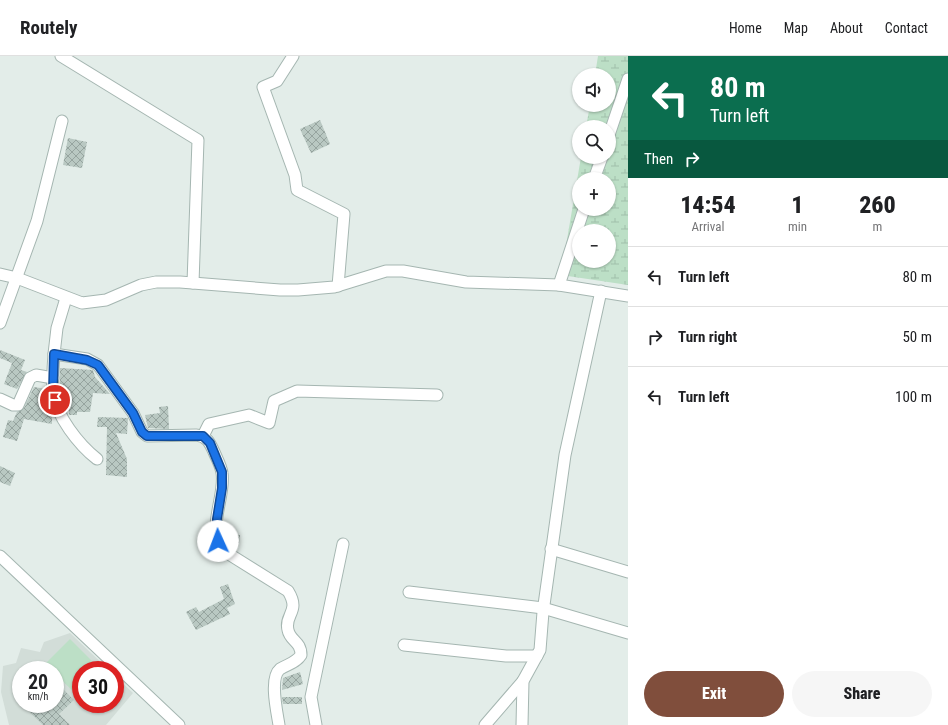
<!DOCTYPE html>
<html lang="en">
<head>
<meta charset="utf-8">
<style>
	body { margin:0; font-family:"Roboto Condensed",sans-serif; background:#f6f6f6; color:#202124; height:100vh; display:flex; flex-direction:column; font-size:15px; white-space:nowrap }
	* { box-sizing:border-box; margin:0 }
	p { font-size:13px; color:#757577 }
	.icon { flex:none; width:22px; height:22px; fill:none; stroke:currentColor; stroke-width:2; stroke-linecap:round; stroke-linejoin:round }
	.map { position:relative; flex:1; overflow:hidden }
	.side { display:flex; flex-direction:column; background:#fff; width:320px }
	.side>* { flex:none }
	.guide { background:#0b6e4f; color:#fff; overflow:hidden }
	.controls { position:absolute; left:572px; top:12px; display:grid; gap:8px }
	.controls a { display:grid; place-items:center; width:44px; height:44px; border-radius:50%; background:#fff; box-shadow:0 1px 3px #0004; font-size:20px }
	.speed { position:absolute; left:12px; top:605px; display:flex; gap:8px; font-size:20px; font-weight:700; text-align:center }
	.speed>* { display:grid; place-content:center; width:52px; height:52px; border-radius:50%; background:#fff; box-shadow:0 1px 3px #0004; line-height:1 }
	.speed small { font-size:10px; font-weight:400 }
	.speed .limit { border:6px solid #d22; background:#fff; color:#111 }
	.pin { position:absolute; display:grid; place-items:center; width:34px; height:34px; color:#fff; margin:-17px; border:2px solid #fff; border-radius:50%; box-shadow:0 1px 4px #0007 }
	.me { position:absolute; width:44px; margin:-22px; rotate:358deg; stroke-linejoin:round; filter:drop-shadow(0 0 3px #0008) }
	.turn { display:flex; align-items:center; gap:14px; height:84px; padding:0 16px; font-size:18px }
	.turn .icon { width:52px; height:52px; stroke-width:2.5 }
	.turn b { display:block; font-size:28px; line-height:34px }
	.then { display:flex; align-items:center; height:38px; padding:0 16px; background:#0003; gap:8px; font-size:15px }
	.eta { display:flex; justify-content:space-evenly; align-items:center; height:68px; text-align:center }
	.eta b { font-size:24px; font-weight:800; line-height:28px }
	.button { display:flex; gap:8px; margin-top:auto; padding:8px 16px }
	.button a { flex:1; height:46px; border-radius:24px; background:#804e3c; color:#fff; font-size:16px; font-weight:800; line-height:46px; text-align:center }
	.button a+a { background:#f6f6f6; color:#202124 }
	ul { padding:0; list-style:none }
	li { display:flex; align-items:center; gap:12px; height:60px; padding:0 16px; border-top:1px solid #e0e0e0 }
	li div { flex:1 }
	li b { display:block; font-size:15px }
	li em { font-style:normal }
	header { display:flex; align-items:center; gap:24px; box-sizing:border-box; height:56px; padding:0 20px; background:#fff; border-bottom:1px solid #e0e0e0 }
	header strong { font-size:19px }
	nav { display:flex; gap:22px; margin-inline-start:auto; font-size:14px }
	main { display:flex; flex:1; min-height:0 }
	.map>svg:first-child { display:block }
</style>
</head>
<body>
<header>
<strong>Routely</strong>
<nav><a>Home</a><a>Map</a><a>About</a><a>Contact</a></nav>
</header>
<main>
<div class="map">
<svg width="628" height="669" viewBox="0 0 628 669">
	<defs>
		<pattern id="wetland-marsh" width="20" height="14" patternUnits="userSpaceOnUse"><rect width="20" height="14" fill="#bcdfc6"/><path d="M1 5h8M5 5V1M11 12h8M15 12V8" fill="none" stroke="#a1c0ab"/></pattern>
		<pattern id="building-cross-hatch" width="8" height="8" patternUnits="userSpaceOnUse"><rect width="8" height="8" fill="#b9c8c2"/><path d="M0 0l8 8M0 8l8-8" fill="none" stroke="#96a49f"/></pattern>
	</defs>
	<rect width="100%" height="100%" fill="#e3ede9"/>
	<path fill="#d2ddd8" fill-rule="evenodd" d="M70,577L109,614H81V648H115V620L133,637L106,669H9L1,636L3,610L16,607L21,592L40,596L44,586ZM21,614H55V648H21Z"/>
	<polygon fill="#bcdfc6" points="70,583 98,611 96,614 81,614 81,629 74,636 55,618 55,614 51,614 45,608"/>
	<path fill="url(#wetland-marsh)" fill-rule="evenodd" d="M598,0H628V229L561,219L581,101H609V71H586L590,49H609V19H595ZM579,123H609V153H579ZM579,175H609V205H579Z"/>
	<g fill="url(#building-cross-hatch)">
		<polygon points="320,64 330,88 311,97 300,73"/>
		<polygon points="68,82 87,86 82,112 63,109"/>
		<polygon points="0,294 25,304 21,314 27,316 17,333 4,328 12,307 0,302"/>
		<polygon points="60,312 93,314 95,321 110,338 93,337 90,356 77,356 77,359 69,359 69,338 61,338 60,335"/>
		<polygon points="34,331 46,333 52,356 52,368 24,363 17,385 3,381 8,364 13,365 17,356 24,352"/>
		<polygon points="168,350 169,373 148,372 145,359 160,357 159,351"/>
		<polygon points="98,361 128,362 127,378 116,377 127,403 127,421 106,419 107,371 97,371"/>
		<polygon points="0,410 15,417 10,430 0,426"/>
		<polygon points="224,478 240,479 239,487 227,486"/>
		<polygon points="228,528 235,548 227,552 230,558 196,574 186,556 196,551 199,556 224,543 220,531"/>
		<polygon points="300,616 303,628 282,634 283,622"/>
		<polygon points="55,625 74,644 59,658 70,669 43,669 21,648 55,648"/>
		<polygon points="282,641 302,641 302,648 283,648"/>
	</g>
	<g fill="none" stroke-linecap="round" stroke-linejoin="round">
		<g stroke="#a5b6b1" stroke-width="13">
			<g id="minor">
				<polyline points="61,0 198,84 193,227"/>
				<polyline points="293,0 277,25 263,31 295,119 297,134 344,158 338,230"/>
				<polyline points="609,79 628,23"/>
				<polyline points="594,123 602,101"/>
				<polyline points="0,218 17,222 82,247 106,244 141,229 156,226 180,226 280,234 298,234 334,231 386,215 403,215 466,226 559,229 628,240"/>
				<polyline points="559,229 584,153"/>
				<path d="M66,242L57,272L54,298L87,303L98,309L133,357L142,376L147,380L196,379C207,380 210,387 214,396C217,403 221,410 222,417C226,440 205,476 224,495L288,535C301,556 284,558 288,574C290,585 301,585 301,599C296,607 288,608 280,613C269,622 277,656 279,669"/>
				<polyline points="0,267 37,165 62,65"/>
				<path d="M54,298C53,311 52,324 53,336C56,360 79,389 97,403"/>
				<polyline points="0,343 13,349 18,349 30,322 36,319 53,322"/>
				<polyline points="203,380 209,368 249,359 269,367 274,345 297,335 437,339"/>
				<polyline points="551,493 628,516"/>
				<polyline points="0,500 179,669"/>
				<polyline points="409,536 543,552 628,577"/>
				<polyline points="404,589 506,600 537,600"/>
				<polyline points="316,669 311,641 343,488"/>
				<polyline points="485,669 523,625"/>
				<polyline points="522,669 523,625 540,594 543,556 565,399 601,235"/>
			</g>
		</g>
		<use href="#minor" stroke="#fff" stroke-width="11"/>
	</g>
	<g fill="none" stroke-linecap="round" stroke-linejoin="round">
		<g stroke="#114b97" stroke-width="10">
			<polyline id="route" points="55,344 53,336 54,298 87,304 98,309 133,357 142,376 147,380 203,380 210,387 222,416 222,432 217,463 218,485"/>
		</g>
		<use href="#route" stroke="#1a73e8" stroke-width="7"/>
	</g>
</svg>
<div class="controls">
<a><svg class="icon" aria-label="sound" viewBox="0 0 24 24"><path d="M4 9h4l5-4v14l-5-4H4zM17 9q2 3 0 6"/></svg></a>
<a><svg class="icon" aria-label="search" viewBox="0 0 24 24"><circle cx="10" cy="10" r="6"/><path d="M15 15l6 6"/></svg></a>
<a>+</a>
<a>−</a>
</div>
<div class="speed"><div>20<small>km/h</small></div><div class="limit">30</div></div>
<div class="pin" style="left:55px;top:344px;background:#d93025"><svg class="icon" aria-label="arrive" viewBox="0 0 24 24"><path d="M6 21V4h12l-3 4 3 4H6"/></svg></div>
<svg class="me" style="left:218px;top:485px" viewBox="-20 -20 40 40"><circle r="19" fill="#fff"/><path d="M0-13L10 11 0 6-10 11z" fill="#1a73e8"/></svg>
</div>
<section class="side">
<div class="guide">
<div class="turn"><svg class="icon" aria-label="left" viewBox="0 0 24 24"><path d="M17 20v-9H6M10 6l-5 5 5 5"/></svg><div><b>80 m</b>Turn left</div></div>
<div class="then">Then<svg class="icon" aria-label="right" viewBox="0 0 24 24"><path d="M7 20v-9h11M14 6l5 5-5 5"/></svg></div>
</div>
<div class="eta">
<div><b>14:54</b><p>Arrival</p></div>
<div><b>1</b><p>min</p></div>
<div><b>260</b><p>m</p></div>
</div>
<ul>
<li><svg class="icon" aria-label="left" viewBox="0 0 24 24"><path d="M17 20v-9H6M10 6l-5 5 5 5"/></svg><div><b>Turn left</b></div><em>80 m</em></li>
<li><svg class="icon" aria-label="right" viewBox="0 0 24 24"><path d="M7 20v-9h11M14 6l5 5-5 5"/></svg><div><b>Turn right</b></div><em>50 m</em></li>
<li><svg class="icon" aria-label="left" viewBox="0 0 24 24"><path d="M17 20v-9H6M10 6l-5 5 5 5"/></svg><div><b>Turn left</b></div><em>100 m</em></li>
</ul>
<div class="button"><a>Exit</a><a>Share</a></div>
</section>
</main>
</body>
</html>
